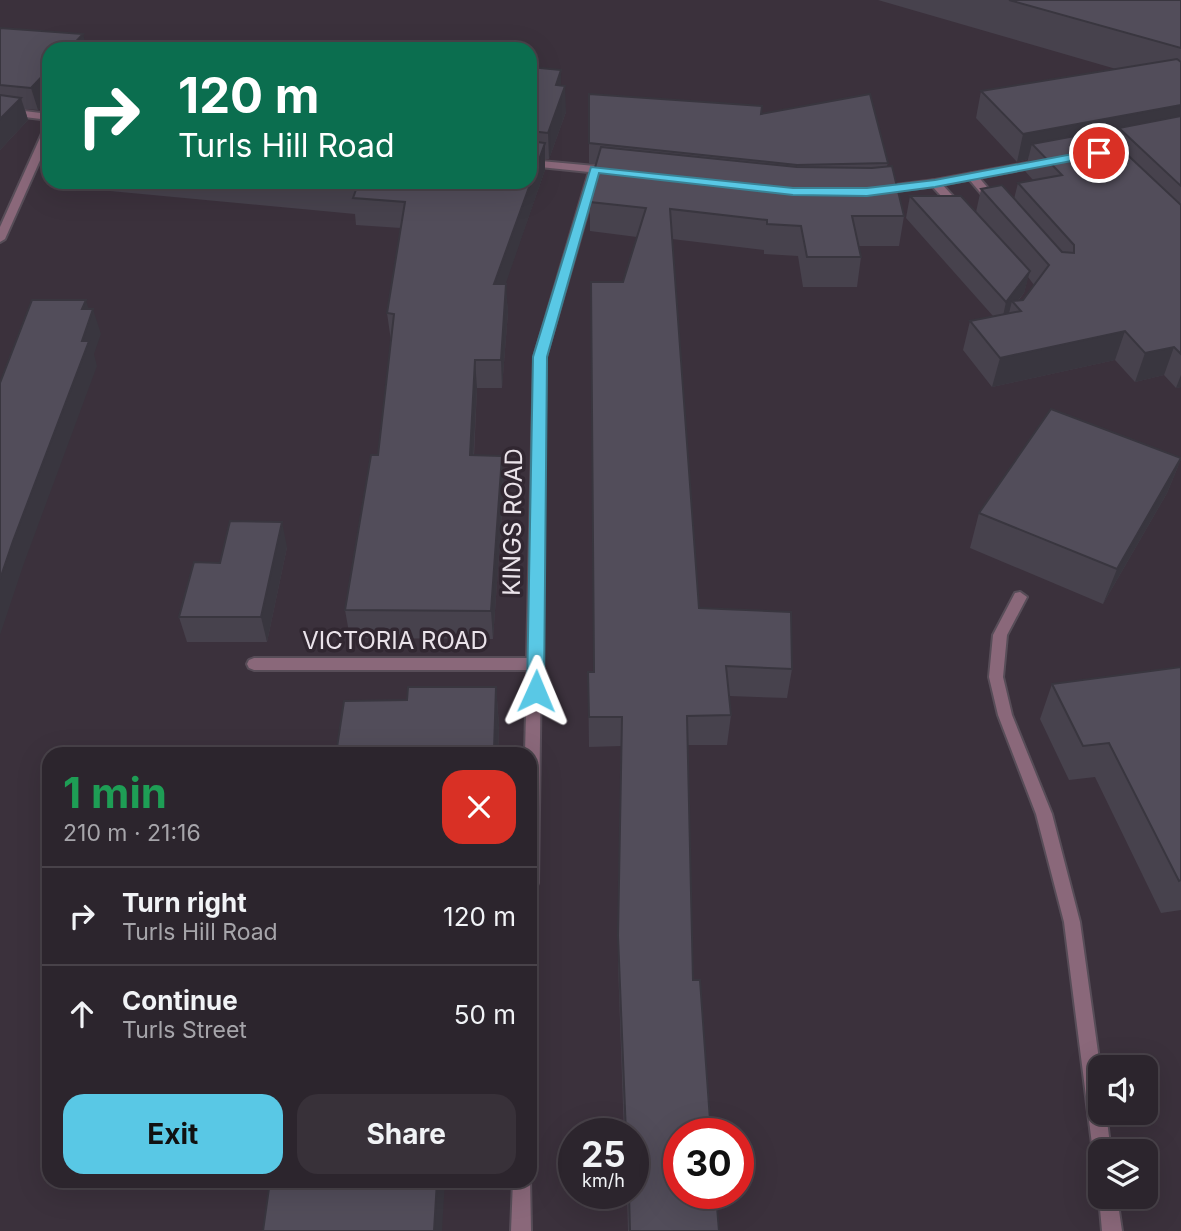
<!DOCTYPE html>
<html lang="en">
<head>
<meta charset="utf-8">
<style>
	body { margin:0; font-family:Inter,sans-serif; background:#383139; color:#f1f3f6; height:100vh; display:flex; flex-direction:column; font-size:26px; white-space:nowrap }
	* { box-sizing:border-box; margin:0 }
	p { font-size:23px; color:#a6a5aa }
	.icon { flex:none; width:38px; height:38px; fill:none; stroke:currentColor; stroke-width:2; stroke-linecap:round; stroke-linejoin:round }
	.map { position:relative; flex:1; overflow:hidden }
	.drawer { position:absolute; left:42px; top:747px; width:495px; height:441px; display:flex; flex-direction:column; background:#2c252d; border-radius:21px; box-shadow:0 7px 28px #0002,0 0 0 2px #484249 }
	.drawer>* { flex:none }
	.banner { position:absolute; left:42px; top:42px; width:495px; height:147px; border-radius:21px; box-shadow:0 7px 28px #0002,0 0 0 2px #484249; background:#0b6e4f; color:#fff; overflow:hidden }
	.tools { position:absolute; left:1088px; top:1055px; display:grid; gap:14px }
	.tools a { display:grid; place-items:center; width:70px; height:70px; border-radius:14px; background:#2c252d; box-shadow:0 7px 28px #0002,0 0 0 2px #484249; font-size:35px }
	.speed { position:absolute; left:558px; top:1118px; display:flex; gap:14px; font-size:35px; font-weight:700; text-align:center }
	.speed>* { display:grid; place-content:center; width:91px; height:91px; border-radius:50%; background:#2c252d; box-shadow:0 7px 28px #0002,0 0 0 2px #484249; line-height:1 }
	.speed small { font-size:18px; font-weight:400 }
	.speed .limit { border:10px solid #d22; background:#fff; color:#111 }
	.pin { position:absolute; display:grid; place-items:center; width:60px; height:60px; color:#fff; margin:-30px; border:4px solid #fff; border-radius:50%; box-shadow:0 2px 7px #0007 }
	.me { position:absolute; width:77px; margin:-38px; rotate:1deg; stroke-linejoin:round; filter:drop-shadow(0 0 5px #0008) }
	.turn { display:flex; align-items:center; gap:24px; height:147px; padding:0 21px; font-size:32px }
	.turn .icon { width:91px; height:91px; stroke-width:2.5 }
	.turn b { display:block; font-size:49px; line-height:60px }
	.round { display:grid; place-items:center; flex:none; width:74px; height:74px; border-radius:21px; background:#383139 }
	.headline { display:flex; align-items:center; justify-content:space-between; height:119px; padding:0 21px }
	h1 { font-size:42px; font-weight:700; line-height:52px; color:#1e9e55 }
	.primary-button { display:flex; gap:14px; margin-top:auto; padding:14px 21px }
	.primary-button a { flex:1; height:80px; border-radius:21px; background:#59c8e5; color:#111; font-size:28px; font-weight:700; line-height:80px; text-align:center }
	.primary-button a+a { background:#383139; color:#f1f3f6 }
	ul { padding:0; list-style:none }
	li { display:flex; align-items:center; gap:21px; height:98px; padding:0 21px; border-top:2px solid #484249 }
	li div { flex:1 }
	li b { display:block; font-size:26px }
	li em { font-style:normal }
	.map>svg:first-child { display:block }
</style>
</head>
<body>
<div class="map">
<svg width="1181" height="1231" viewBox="0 0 1181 1231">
	<rect width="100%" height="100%" fill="#3b313c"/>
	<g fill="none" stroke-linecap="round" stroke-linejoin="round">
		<g stroke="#574d58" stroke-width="4">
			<g id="lane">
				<polygon points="972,173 976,174 998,200 998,204 990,204 968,178 967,176"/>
				<polygon points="935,180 939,181 963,207 963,211 955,211 931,185 931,181"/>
				<polygon points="1020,592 1027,597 1007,635 1003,677 1012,715 1052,814 1080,922 1101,1074 1101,1113 1106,1113 1111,1152 1101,1152 1101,1161 1095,1159 1093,1152 1064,922 1036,814 998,715 989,677 993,635 1015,593"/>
				<polygon points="1101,1192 1101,1197 1117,1197 1122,1231 1102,1231 1099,1197"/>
			</g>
		</g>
		<g stroke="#574d58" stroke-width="4">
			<g id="street">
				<polygon points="0,108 49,114 49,120 0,114"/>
				<polygon points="49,126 49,140 5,239 0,242 0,227 44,129"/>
				<polygon points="530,160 595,166 607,170 599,173 546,357 541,661 543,664 541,667 538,883 536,888 530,890 530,754 525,754 527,670 254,670 249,668 247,664 249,660 254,658 527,658 534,357 589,172 530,166"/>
				<polygon points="1043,160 1048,163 1047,165 935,186 880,193 875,190 880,187 935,180"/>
				<polygon points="530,1178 531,1231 511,1231 513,1181 530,1181"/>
			</g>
		</g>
		<use href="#lane" fill="#8a687a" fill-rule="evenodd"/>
		<use href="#street" fill="#8a687a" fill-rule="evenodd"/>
	</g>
	<g fill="#47424d" fill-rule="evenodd">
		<path d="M878,0H1181V387L1176,388L1164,375L1135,382L1115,360L992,387L963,350L970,321L993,316L906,218L910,196L976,212L981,189L1014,199L1018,183L1033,180L1025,171L1028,159L1017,162L976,118L981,91L1116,69ZM1028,277L1034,285L1023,300L1018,301L1024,293Z"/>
		<polygon points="0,28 49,49 49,98 38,110 25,109 28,120 0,150"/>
		<polygon points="530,67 561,70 561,86 566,112 549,159 545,159 545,170 505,284 508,312 502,388 477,388 474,456 504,484 493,639 350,638 345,610 378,455 391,341 387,313 401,228 356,225 355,214 110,191 108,182 530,182"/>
		<polygon points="589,94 761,114 888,163 887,166 904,216 899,246 859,246 861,257 857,287 803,287 798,256 764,254 764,250 672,239 699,608 792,669 787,698 729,696 731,715 727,745 688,745 693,980 719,1231 628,1231 627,1194 634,1194 634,1134 624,1134 618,964 621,746 589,747 588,672 594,672 623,282 637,237 590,231 590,185 596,164 589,164"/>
		<polygon points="1181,459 1167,493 1103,604 970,548 979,513"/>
		<polygon points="287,547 267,642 187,642 179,617 220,563"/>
		<polygon points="1181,667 1181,910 1161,913 1095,777 1069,780 1040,719 1052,684"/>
		<polygon points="496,687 499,725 498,754 336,754 407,700"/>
	</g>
	<g fill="#39363f">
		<polygon points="83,34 87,49 69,49"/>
		<polygon points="49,69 49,98 38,110 31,88"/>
		<polygon points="561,70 561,96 565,86 566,112 549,159 548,133 556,85"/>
		<polygon points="21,98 28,120 0,150 0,119"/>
		<polygon points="1181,105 1181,129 1119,128 1114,143 1032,144 1028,159 1017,162 1023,134"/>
		<polygon points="545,143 545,170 496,312 494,284"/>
		<polygon points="1030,271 1024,293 1015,304 1012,301 1009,313 1001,325 1006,302"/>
		<polygon points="506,284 508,312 502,388 501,360"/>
		<polygon points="86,300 91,317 93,309 101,334 94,354 97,366 23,566 0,635 0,579 82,341 82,309"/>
		<polygon points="1125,331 1115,360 992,387 1000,358"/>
		<polygon points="1174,347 1164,375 1135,382 1145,353"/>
		<polygon points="475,360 477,388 472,483 470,455"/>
		<polygon points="1181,375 1181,387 1176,388"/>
		<polygon points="502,456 504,484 493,639 491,611"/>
		<polygon points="1181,459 1167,493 1103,604 1117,569"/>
		<polygon points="282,522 287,547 267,642 261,617"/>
		<polygon points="496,687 499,725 498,754 494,754"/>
		<polygon points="437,1181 445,1181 442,1231 434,1231"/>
	</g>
	<g fill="#524d5a" stroke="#39363f" stroke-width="2">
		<polygon points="1009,0 1181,0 1181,48"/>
		<polygon points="0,28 83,34 69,49 49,49 49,69 31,88 0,85"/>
		<polygon points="185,47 212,49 183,49"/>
		<polygon points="1177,59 1181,62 1181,105 1023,134 981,91"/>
		<polygon points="530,67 561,70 556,85 565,86 548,133 530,131"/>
		<polygon points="589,94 762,106 761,114 870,94 888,163 797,165 589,143"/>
		<polygon points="0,95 21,98 0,119"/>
		<polygon points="1181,116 1181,186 1119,128"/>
		<polygon points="1102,131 1181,205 1181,354 1174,347 1145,353 1125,331 1000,358 970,321 1021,311 1012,301 1023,300 1049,265 981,189 1002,185 1062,252 1074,253 1074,245 1018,183 1062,175 1032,144"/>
		<polygon points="530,141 545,143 494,284 506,284 501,360 475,360 470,455 502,456 491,611 345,610 371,455 378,455 394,314 387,313 405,202 353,198 357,187 299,182 530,182"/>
		<polygon points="601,147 797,167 872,168 892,166 904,216 852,216 861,257 807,257 801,226 767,224 767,220 670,209 699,608 791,612 792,669 726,666 731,715 687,716 693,980 700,980 711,1134 679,1134 679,1194 716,1194 719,1231 630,1231 629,1194 634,1194 634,1134 626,1134 618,936 622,717 589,717 588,672 594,672 591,282 623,282 646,208 590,202 590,185"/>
		<polygon points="910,196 961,196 1030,271 1006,302"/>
		<polygon points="32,300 86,300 82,309 93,309 82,341 89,341 13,541 0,579 0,383"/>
		<polygon points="1051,409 1181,458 1117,569 979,513"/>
		<polygon points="230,521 282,522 261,617 179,617 194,562 220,563"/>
		<polygon points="1181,667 1181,880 1179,881 1109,743 1083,746 1052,684"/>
		<polygon points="408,687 496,687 494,750 463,750 463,754 336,754 344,701 407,700"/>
		<polygon points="270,1181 437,1181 434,1231 263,1231"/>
	</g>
	<polygon fill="#59c8e5" stroke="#3a8295" stroke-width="2" points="1099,149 1105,153 1103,155 935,187 867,196 793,195 599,173 547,357 544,691 541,696 530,696 527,691 533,357 591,167 793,188 867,188 935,180"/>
	<g text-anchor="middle" stroke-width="7" stroke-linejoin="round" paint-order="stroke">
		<g font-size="24" fill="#eae3ea" stroke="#312731">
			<text transform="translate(513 522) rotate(-89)" y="8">KINGS ROAD</text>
			<text x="395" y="649">VICTORIA ROAD</text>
		</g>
	</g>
</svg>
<div class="tools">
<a><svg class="icon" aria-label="sound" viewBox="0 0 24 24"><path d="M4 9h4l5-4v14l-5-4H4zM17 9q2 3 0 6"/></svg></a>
<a><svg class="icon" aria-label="layers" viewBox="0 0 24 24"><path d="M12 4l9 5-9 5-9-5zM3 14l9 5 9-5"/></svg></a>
</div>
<div class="speed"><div>25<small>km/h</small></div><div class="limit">30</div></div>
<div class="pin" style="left:1099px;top:153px;background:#d93025"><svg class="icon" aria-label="arrive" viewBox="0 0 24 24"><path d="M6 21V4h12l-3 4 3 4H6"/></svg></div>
<svg class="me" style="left:536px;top:691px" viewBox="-20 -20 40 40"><path d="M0-17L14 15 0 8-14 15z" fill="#59c8e5" stroke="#fff" stroke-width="4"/></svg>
<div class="banner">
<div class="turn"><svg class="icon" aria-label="right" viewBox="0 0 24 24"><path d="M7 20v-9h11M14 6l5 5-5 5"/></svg><div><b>120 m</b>Turls Hill Road</div></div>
</div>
<section class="drawer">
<div class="headline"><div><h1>1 min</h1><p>210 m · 21:16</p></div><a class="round" style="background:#d93025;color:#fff"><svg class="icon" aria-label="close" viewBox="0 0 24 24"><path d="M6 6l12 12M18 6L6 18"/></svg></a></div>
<ul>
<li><svg class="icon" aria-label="right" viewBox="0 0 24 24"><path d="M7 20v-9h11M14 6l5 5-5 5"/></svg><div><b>Turn right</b><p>Turls Hill Road</p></div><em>120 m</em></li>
<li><svg class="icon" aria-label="ahead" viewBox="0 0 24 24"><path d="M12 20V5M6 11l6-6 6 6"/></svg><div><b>Continue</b><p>Turls Street</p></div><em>50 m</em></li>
</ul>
<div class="primary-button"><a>Exit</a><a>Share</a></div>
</section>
</div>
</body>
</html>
